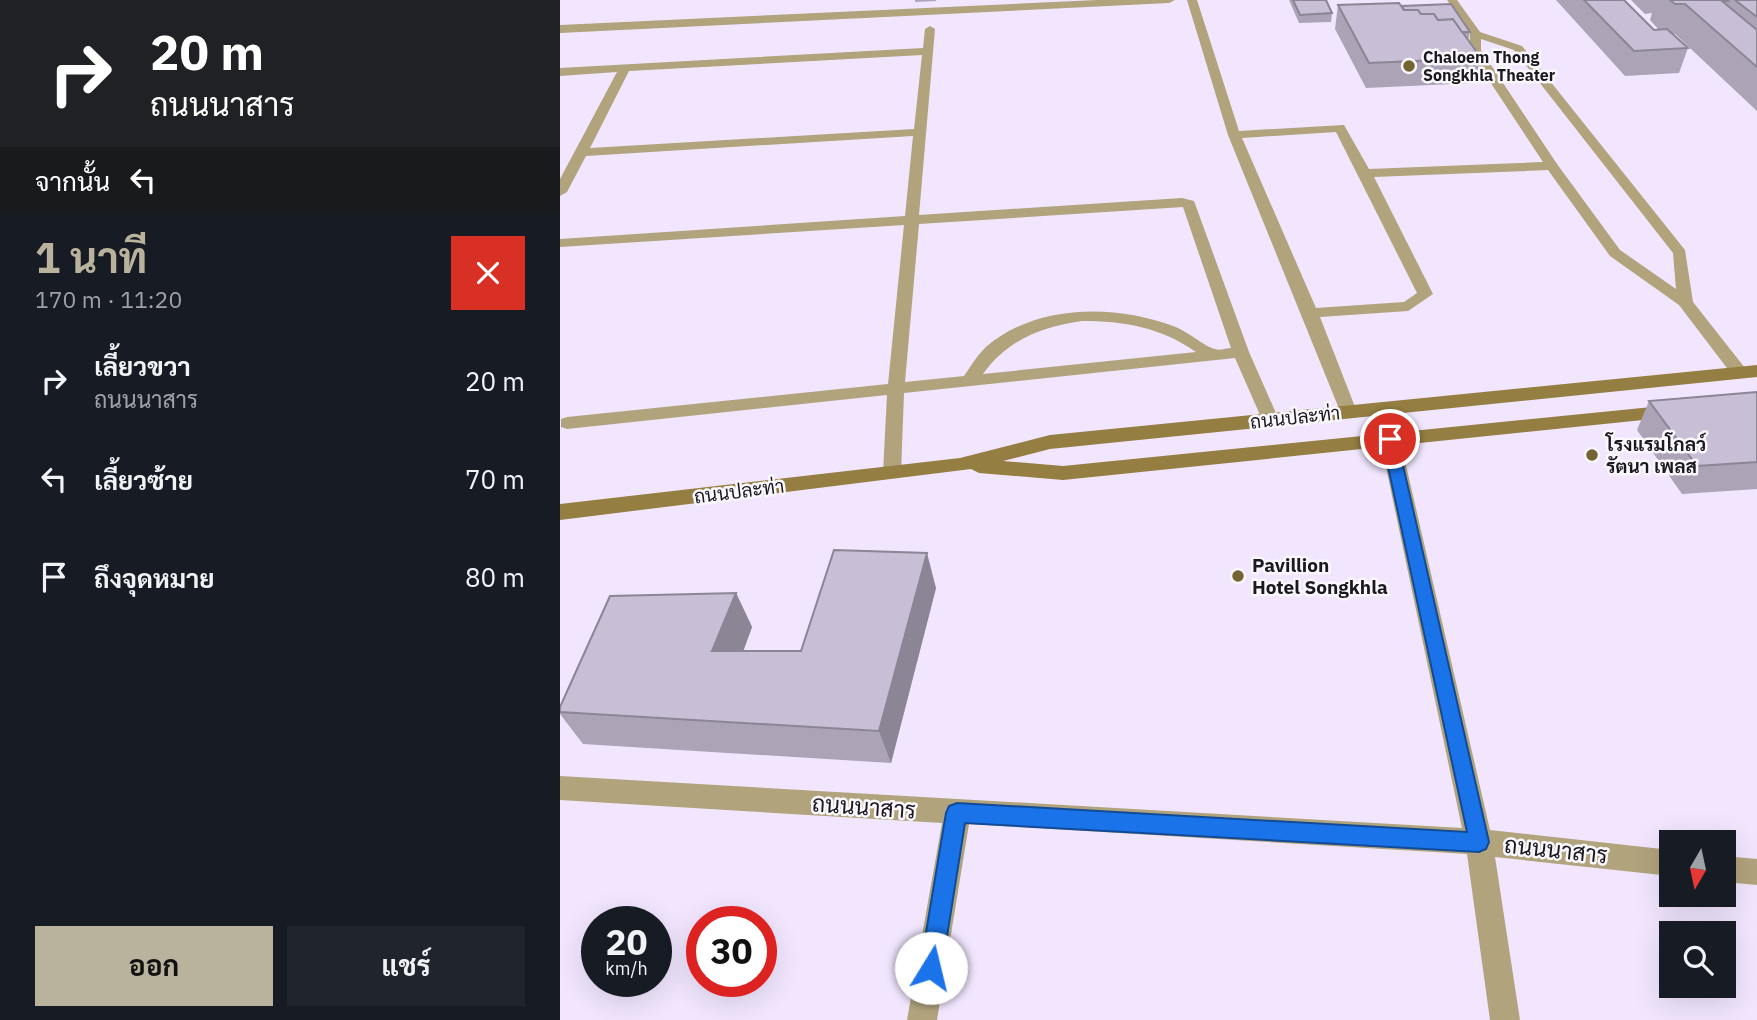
<!DOCTYPE html>
<html lang="th">
<head>
<meta charset="utf-8">
<style>
	body { margin:0; font-family:"IBM Plex Sans",Sarabun,sans-serif; background:#20242c; color:#f1f3f6; height:100vh; display:flex; flex-direction:column; font-size:26px; white-space:nowrap }
	* { box-sizing:border-box; margin:0 }
	p { font-size:23px; color:#9ea1a6 }
	.icon { flex:none; width:38px; height:38px; fill:none; stroke:currentColor; stroke-width:2; stroke-linecap:round; stroke-linejoin:round }
	.map { position:relative; flex:1; overflow:hidden }
	.details { display:flex; flex-direction:column; background:#171b24; width:560px }
	.details>* { flex:none }
	.hud { background:#202124; color:#fff; overflow:hidden }
	.needle { width:46px; rotate:189deg }
	.fabs { position:absolute; left:1099px; top:830px; display:grid; gap:14px }
	.fabs a { display:grid; place-items:center; width:77px; height:77px; border-radius:0px; background:#171b24; box-shadow:0 7px 28px #0002; font-size:35px }
	.speed { position:absolute; left:21px; top:906px; display:flex; gap:14px; font-size:35px; font-weight:700; text-align:center }
	.speed>* { display:grid; place-content:center; width:91px; height:91px; border-radius:50%; background:#171b24; box-shadow:0 7px 28px #0002; line-height:1 }
	.speed small { font-size:18px; font-weight:400 }
	.speed .limit { border:10px solid #d22; background:#fff; color:#111 }
	.pin { position:absolute; display:grid; place-items:center; width:60px; height:60px; color:#fff; margin:-30px; border:4px solid #fff; border-radius:50%; box-shadow:0 2px 7px #0007 }
	.me { position:absolute; width:77px; margin:-38px; rotate:9deg; stroke-linejoin:round; filter:drop-shadow(0 0 5px #0008) }
	.turn { display:flex; align-items:center; gap:24px; height:147px; padding:0 35px; font-size:32px }
	.turn .icon { width:91px; height:91px; stroke-width:2.5 }
	.turn b { display:block; font-size:49px; line-height:60px }
	.then { display:flex; align-items:center; height:66px; padding:0 35px; background:#0003; gap:14px; font-size:26px }
	.round { display:grid; place-items:center; flex:none; width:74px; height:74px; border-radius:0px; background:#20242c }
	.summary { display:flex; align-items:center; justify-content:space-between; height:119px; padding:0 35px }
	h1 { font-size:42px; font-weight:700; line-height:52px; color:#b9b29d }
	.button { display:flex; gap:14px; margin-top:auto; padding:14px 35px }
	.button a { flex:1; height:80px; border-radius:0px; background:#b9b29d; color:#111; font-size:28px; font-weight:700; line-height:80px; text-align:center }
	.button a+a { background:#20242c; color:#f1f3f6 }
	ul { padding:0; list-style:none }
	li { display:flex; align-items:center; gap:21px; height:98px; padding:0 35px }
	li div { flex:1 }
	li b { display:block; font-size:26px }
	li em { font-style:normal }
	main { display:flex; flex:1; min-height:0 }
	.map>svg:first-child { display:block }
</style>
</head>
<body>
<main>
<section class="details">
<div class="hud">
<div class="turn"><svg class="icon" aria-label="right" viewBox="0 0 24 24"><path d="M7 20v-9h11M14 6l5 5-5 5"/></svg><div><b>20 m</b>ถนนนาสาร</div></div>
<div class="then">จากนั้น<svg class="icon" aria-label="left" viewBox="0 0 24 24"><path d="M17 20v-9H6M10 6l-5 5 5 5"/></svg></div>
</div>
<div class="summary"><div><h1>1 นาที</h1><p>170 m · 11:20</p></div><a class="round" style="background:#d93025;color:#fff"><svg class="icon" aria-label="close" viewBox="0 0 24 24"><path d="M6 6l12 12M18 6L6 18"/></svg></a></div>
<ul>
<li><svg class="icon" aria-label="right" viewBox="0 0 24 24"><path d="M7 20v-9h11M14 6l5 5-5 5"/></svg><div><b>เลี้ยวขวา</b><p>ถนนนาสาร</p></div><em>20 m</em></li>
<li><svg class="icon" aria-label="left" viewBox="0 0 24 24"><path d="M17 20v-9H6M10 6l-5 5 5 5"/></svg><div><b>เลี้ยวซ้าย</b></div><em>70 m</em></li>
<li><svg class="icon" aria-label="arrive" viewBox="0 0 24 24"><path d="M6 21V4h12l-3 4 3 4H6"/></svg><div><b>ถึงจุดหมาย</b></div><em>80 m</em></li>
</ul>
<div class="button"><a>ออก</a><a>แชร์</a></div>
</section>
<div class="map">
<svg width="1197" height="1020" viewBox="0 0 1197 1020">
	<rect width="100%" height="100%" fill="#f1e6fe"/>
	<g fill="none" stroke-linecap="round" stroke-linejoin="round">
		<g fill="#b1a37c" fill-rule="evenodd">
			<path d="M627,0H637L679,131L784,125L809,169L983,162L909,50L910,34L887,0H897L920,32L962,46L1125,250L1133,302L1185,368L1187,372L1185,376H1173L1119,305L1050,256L988,170L814,177L873,294L848,311L760,317L797,412L794,416H782L668,135ZM921,39L954,50L1113,253L1116,289L1060,250L997,164L921,50ZM776,132L857,293L844,302L756,308L682,138Z"/>
			<path d="M370,26L375,29L359,215L622,198L634,201L689,352L719,420L716,424H704L675,358L344,393L341,473L339,478H325L323,473L327,395L7,429L1,427V419L7,417L328,384L344,225L0,247V239L345,216L353,136L26,156L7,192L0,196V179L57,72L0,76V68L363,48L365,29ZM362,55L354,129L30,148L69,71ZM623,207L671,348C667,348 659,351 655,349C645,347 626,330 613,326C555,304 477,304 427,346C418,354 411,366 404,376L345,382L359,224ZM522,321C564,321 600,327 636,352L423,374C447,340 481,327 522,321Z"/>
		</g>
		<g fill="#b1a37c" fill-rule="evenodd">
			<polygon points="537,0 615,0 609,3 0,33 0,25"/>
			<polygon points="830,432 837,434 840,439 930,830 1111,850 1111,876 935,857 960,1020 930,1020 907,854 409,824 377,1020 347,1020 382,823 0,800 0,776 902,828 820,439 823,434"/>
			<polygon points="1164,856 1197,859 1197,885 1164,882"/>
		</g>
		<polygon fill="#947e42" fill-rule="evenodd" points="1197,365 1197,377 490,449 443,461 503,466 1112,405 1119,406 1122,411 1119,416 1112,417 503,480 419,473 411,469 0,520 0,504 400,458 490,435"/>
	</g>
	<g fill="#aca3b7">
		<polygon points="355,0 376,0 376,1 355,2"/>
		<polygon points="729,0 766,0 772,13 771,22 739,23"/>
		<polygon points="996,0 1064,0 1094,30 1099,30 1090,20 1092,13 1085,14 1071,0 1197,0 1197,111 1115,34 1112,34 1128,48 1119,73 1065,76"/>
		<polygon points="778,5 842,6 910,32 908,41 921,58 915,83 806,88 775,29"/>
		<polygon points="1197,392 1197,489 1122,494 1077,430 1089,401"/>
		<polygon points="376,588 331,763 23,744 0,714 0,707 176,593 192,627 183,651 241,651"/>
	</g>
	<g fill="#8c8595">
		<polygon points="367,553 376,588 331,763 319,731"/>
		<polygon points="176,593 192,627 171,685 152,651"/>
	</g>
	<g fill="#c8bed5" stroke="#8c8595" stroke-width="2">
		<polygon points="733,0 766,0 772,13 740,15"/>
		<polygon points="1024,0 1064,0 1094,30 1107,29 1128,48 1074,51"/>
		<polygon points="1110,0 1167,0 1168,1 1162,1 1197,30 1197,67 1125,4 1115,4"/>
		<polygon points="1175,0 1197,0 1197,17"/>
		<polygon points="839,3 844,10 858,10 861,14 874,14 878,20 893,19 921,58 809,63 778,5"/>
		<polygon points="891,4 910,32 902,32 893,19 878,20 874,14 861,14 858,10 844,10 842,6"/>
		<polygon points="1197,392 1197,462 1137,466 1089,401"/>
		<polygon points="274,550 367,553 319,731 0,712 0,707 50,596 176,593 152,651 241,651"/>
	</g>
	<polygon fill="#1a73e8" stroke="#114b97" stroke-width="2" points="830,433 837,439 929,842 926,849 919,852 405,823 382,968 379,976 371,979 363,976 360,968 386,813 389,806 397,803 907,832 822,439"/>
	<g fill="#756331" stroke="#faf8fd" stroke-width="2.5">
		<circle cx="849" cy="66" r="7"/>
		<circle cx="1032" cy="455" r="7"/>
		<circle cx="678" cy="576" r="7"/>
	</g>
	<g text-anchor="middle" stroke-width="5" stroke-linejoin="round" paint-order="stroke">
		<g font-size="16" font-weight="bold" fill="#1c1820" stroke="#faf8fd" text-anchor="start">
			<text x="863" y="63">Chaloem Thong<tspan x="863" dy="18">Songkhla Theater</tspan></text>
		</g>
		<g font-size="19" fill="#1c1820" stroke="#faf8fd">
			<text transform="translate(735 417) rotate(-6)" y="7">ถนนปละท่า</text>
			<text transform="translate(179 491) rotate(-7)" y="7">ถนนปละท่า</text>
		</g>
		<g font-size="19" font-weight="bold" fill="#1c1820" stroke="#faf8fd" text-anchor="start">
			<text x="1046" y="451">โรงแรมโกลว์<tspan x="1046" dy="22">รัตนา เพลส</tspan></text>
			<text x="692" y="572">Pavillion<tspan x="692" dy="22">Hotel Songkhla</tspan></text>
		</g>
		<g font-size="23" fill="#1c1820" stroke="#faf8fd">
			<text transform="translate(304 807) rotate(4)" y="8">ถนนนาสาร</text>
			<text transform="translate(996 850) rotate(6)" y="8">ถนนนาสาร</text>
		</g>
	</g>
</svg>
<div class="fabs">
<a><svg class="needle" viewBox="-14 -14 28 28"><path d="M0-13l5 13h-10z" fill="#e53935"/><path d="M0 13l5-13h-10z" fill="#9ea1a6"/></svg></a>
<a><svg class="icon" aria-label="search" viewBox="0 0 24 24"><circle cx="10" cy="10" r="6"/><path d="M15 15l6 6"/></svg></a>
</div>
<div class="speed"><div>20<small>km/h</small></div><div class="limit">30</div></div>
<div class="pin" style="left:830px;top:439px;background:#d93025"><svg class="icon" aria-label="arrive" viewBox="0 0 24 24"><path d="M6 21V4h12l-3 4 3 4H6"/></svg></div>
<svg class="me" style="left:371px;top:968px" viewBox="-20 -20 40 40"><circle r="19" fill="#fff"/><path d="M0-13L10 11 0 6-10 11z" fill="#1a73e8"/></svg>
</div>
</main>
</body>
</html>
